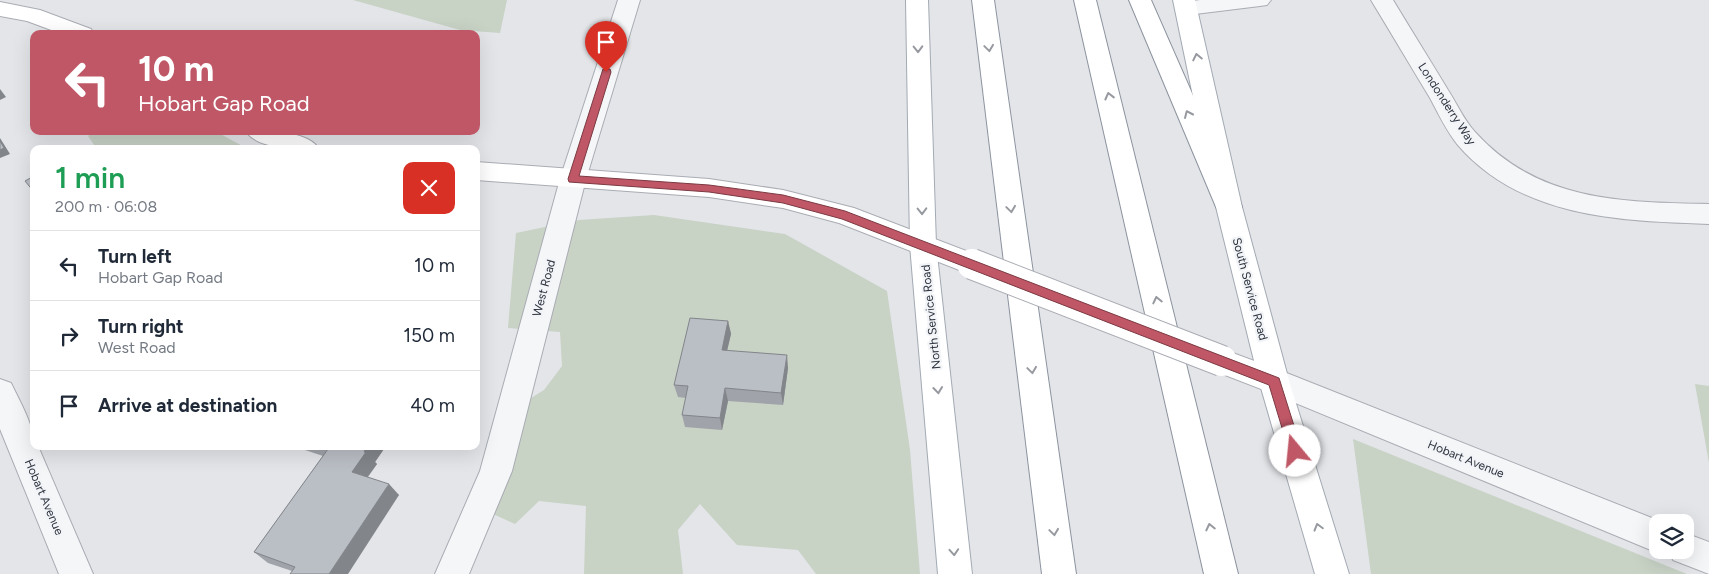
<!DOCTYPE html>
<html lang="en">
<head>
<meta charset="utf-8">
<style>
	body { margin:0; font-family:Figtree,sans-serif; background:#f2f2f3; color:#1f2937; height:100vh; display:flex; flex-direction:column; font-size:19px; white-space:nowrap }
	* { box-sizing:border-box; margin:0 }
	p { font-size:16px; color:#747a83 }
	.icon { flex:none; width:28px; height:28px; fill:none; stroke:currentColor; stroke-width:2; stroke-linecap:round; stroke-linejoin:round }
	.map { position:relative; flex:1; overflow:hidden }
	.panel { position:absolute; left:30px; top:145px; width:450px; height:305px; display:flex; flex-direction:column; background:#fff; border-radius:10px; box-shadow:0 5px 20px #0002 }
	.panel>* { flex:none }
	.top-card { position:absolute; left:30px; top:30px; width:450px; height:105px; border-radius:10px; box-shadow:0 5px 20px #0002; background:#bf5766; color:#fff; overflow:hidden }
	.tools { position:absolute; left:1649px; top:514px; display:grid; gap:10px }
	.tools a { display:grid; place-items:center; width:45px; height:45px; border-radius:10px; background:#fff; box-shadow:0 5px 20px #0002; font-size:25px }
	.pin { position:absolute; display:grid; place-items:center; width:42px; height:42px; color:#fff; margin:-51px -21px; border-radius:50% 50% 50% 0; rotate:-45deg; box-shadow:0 0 5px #0007 }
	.pin .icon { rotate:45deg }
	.me { position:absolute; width:55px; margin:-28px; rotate:343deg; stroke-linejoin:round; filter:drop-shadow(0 0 4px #0008) }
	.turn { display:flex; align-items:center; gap:18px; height:105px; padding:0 25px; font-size:22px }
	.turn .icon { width:65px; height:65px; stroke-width:2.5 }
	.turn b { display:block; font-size:35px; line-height:42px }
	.round { display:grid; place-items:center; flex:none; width:52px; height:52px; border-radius:10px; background:#f2f2f3 }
	.headline { display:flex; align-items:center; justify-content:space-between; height:85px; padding:0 25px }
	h1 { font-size:30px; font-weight:600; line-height:38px; color:#1e9e55 }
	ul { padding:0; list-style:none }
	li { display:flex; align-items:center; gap:15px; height:70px; padding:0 25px; border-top:1px solid #e0e1e3 }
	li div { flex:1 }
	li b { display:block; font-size:19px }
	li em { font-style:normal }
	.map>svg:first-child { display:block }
</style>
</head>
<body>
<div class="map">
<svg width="1709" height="574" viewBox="0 0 1709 574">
	<rect width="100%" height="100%" fill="#e3e5e9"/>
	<g fill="#c8d2c5">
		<polygon points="353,0 507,0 500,33 460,30"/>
		<polygon points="96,131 215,131 248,149 97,149 88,136"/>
		<polygon points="654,215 785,234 887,291 910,450 920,574 816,574 798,550 737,545 700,504 678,530 683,574 584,574 586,506 539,501 515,524 469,503 502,416 544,390 562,366 560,332 508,328 516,233 579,220"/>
		<polygon points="1695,384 1709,386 1709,463"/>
		<polygon points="1353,439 1687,574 1371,574"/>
	</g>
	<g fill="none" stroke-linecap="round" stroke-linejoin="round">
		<g stroke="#a9acb3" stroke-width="2">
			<g id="street">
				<polygon points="618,0 640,0 586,179 512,471 469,574 435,574 480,471 560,179"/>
				<polygon points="1200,0 1271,0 1267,5 1260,6 1187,15 1179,13 1176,8 1179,3"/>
				<path d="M1371,0H1393C1411,30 1430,60 1448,90C1457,104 1464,120 1475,132C1538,202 1622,202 1709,204V224C1620,221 1520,218 1457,144C1446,130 1438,113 1430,98C1410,65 1391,33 1371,0Z"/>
				<polygon points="1274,368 1662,522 1658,522 1658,550 1665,550 1658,553 1646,548 1264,390 1259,381 1264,372"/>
				<path d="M0,379L11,383C20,402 34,425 34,446H38L93,574H59L0,429Z"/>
				<polygon points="1685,533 1709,542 1709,574 1673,560 1669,550 1685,550"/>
			</g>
		</g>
		<g stroke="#a9acb3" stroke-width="2">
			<g id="secondary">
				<polygon points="0,2 40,10 91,29 94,34 62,34 27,21 0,16"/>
				<path d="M246,131C266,131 308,130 319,149C299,149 257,150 246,131Z"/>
				<polygon points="476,162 709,179 783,190 854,208 982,257 985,264 982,271 972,275 839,223 783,208 709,197 476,180"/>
				<polygon points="1222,349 1284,372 1289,381 1284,390 1274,394 1212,370 1207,361 1212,352"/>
			</g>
		</g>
		<g stroke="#a3aab3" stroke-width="2">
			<g id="primary">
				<polygon points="906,0 928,0 936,245 972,574 938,574 910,245"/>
				<polygon points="1173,0 1195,0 1242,207 1289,381 1349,574 1315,574 1259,381 1216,207"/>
			</g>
		</g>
		<g stroke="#8c939e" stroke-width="2">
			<g id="highway">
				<polygon points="972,0 994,0 1076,574 1042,574"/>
				<polygon points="1074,0 1096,0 1238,574 1204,574"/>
				<polygon points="1129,0 1151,0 1242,207 1238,214 1229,217 1220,214 1216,207"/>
			</g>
		</g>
		<use href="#street" fill="#f5f6f8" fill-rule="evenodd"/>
		<use href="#secondary" fill="#fff" fill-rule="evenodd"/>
		<use href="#primary" fill="#fff" fill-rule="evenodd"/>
		<use href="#highway" fill="#fff" fill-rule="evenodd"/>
		<g stroke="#a9acb3" stroke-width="32" stroke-linecap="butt">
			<polyline id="secondary-bridge" points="972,264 1222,361"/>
		</g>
		<use href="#secondary-bridge" stroke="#fff" stroke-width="30"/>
	</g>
	<g fill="#a0a3a9">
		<polygon points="728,321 731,334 727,351 788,368 783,405 728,401 722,430 685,427 682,415 686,398 678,397 674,385"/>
		<polygon points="293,446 386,446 375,462 377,464 368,477 399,495 292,571 268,563 254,552 323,456"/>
	</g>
	<g fill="#82858a">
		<polygon points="0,89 6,97 0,100"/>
		<polygon points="0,138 10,154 0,158"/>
		<polygon points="728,321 731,334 724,363 722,350"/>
		<polygon points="787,355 788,368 783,405 781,393"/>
		<polygon points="725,388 728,401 722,430 720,418"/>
		<polygon points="367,446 386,446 375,462 377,464 363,483 352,472"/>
		<polygon points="389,484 399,495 348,574 329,574"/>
	</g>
	<g fill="#babec5" stroke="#82858a">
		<polygon points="0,141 4,148 0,150"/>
		<polygon points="34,176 34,192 25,181"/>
		<polygon points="690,318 728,321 722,350 787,355 781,393 725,388 720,418 682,415 688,386 674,385"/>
		<polygon points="318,446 367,446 364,452 366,452 352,472 389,484 329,574 290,574 295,567 254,552 328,449"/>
	</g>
	<defs><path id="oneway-chevron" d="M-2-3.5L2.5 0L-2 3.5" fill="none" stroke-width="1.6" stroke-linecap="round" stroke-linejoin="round" transform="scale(1.25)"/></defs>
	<g stroke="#96999f">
		<use href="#oneway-chevron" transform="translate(989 48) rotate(82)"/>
		<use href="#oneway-chevron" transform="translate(918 49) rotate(89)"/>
		<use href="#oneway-chevron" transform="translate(1197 57) rotate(-102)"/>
		<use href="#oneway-chevron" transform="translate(1109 96) rotate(-104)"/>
		<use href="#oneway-chevron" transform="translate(1188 114) rotate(-114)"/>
		<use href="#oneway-chevron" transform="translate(1011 209) rotate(82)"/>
		<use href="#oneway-chevron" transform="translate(922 211) rotate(89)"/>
		<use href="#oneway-chevron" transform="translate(1157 300) rotate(-103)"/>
		<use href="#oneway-chevron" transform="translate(1032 370) rotate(82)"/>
		<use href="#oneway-chevron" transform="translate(938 390) rotate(84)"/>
		<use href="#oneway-chevron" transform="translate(1210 527) rotate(-103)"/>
		<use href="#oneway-chevron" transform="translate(1318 527) rotate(-106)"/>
		<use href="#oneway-chevron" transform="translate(1054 532) rotate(82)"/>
		<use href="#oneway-chevron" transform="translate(954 552) rotate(86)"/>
	</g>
	<polygon fill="#bf5766" stroke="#7c3942" points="603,69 610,69 611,72 579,176 709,185 783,195 845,211 1279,378 1302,451 1300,455 1295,457 1291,455 1289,451 1269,385 842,219 783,203 709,192 569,182 568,179"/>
	<g text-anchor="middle" stroke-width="4.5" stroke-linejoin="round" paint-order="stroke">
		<g font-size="12" fill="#2d333f" stroke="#f2f4f7">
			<text transform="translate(1447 104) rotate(57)" y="4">Londonderry Way</text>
			<text transform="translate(544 288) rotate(-75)" y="4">West Road</text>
			<text transform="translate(1250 289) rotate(75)" y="4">South Service Road</text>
			<text transform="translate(931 317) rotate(-96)" y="4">North Service Road</text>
			<text transform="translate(1466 459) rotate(22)" y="4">Hobart Avenue</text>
			<text transform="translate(44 497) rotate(67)" y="4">Hobart Avenue</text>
		</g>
	</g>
</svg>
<div class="tools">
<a><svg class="icon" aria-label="layers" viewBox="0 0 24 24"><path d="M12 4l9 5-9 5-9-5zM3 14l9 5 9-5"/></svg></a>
</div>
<div class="pin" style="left:606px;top:72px;background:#d93025"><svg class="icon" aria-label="arrive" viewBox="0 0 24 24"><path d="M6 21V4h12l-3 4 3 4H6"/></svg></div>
<svg class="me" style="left:1295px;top:451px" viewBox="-20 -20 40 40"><circle r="19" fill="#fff"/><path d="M0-13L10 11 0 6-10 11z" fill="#bf5766"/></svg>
<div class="top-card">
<div class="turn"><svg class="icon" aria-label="left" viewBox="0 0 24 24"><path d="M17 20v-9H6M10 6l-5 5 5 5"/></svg><div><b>10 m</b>Hobart Gap Road</div></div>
</div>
<section class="panel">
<div class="headline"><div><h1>1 min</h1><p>200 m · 06:08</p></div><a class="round" style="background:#d93025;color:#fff"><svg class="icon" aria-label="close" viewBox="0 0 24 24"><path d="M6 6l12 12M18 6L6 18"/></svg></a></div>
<ul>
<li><svg class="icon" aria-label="left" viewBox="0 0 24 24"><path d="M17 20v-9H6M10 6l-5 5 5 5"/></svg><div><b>Turn left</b><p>Hobart Gap Road</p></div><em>10 m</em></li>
<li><svg class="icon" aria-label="right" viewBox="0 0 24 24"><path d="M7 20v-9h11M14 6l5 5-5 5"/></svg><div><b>Turn right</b><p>West Road</p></div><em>150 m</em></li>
<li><svg class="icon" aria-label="arrive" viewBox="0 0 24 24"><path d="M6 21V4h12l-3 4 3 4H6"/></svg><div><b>Arrive at destination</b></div><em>40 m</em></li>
</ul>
</section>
</div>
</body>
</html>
